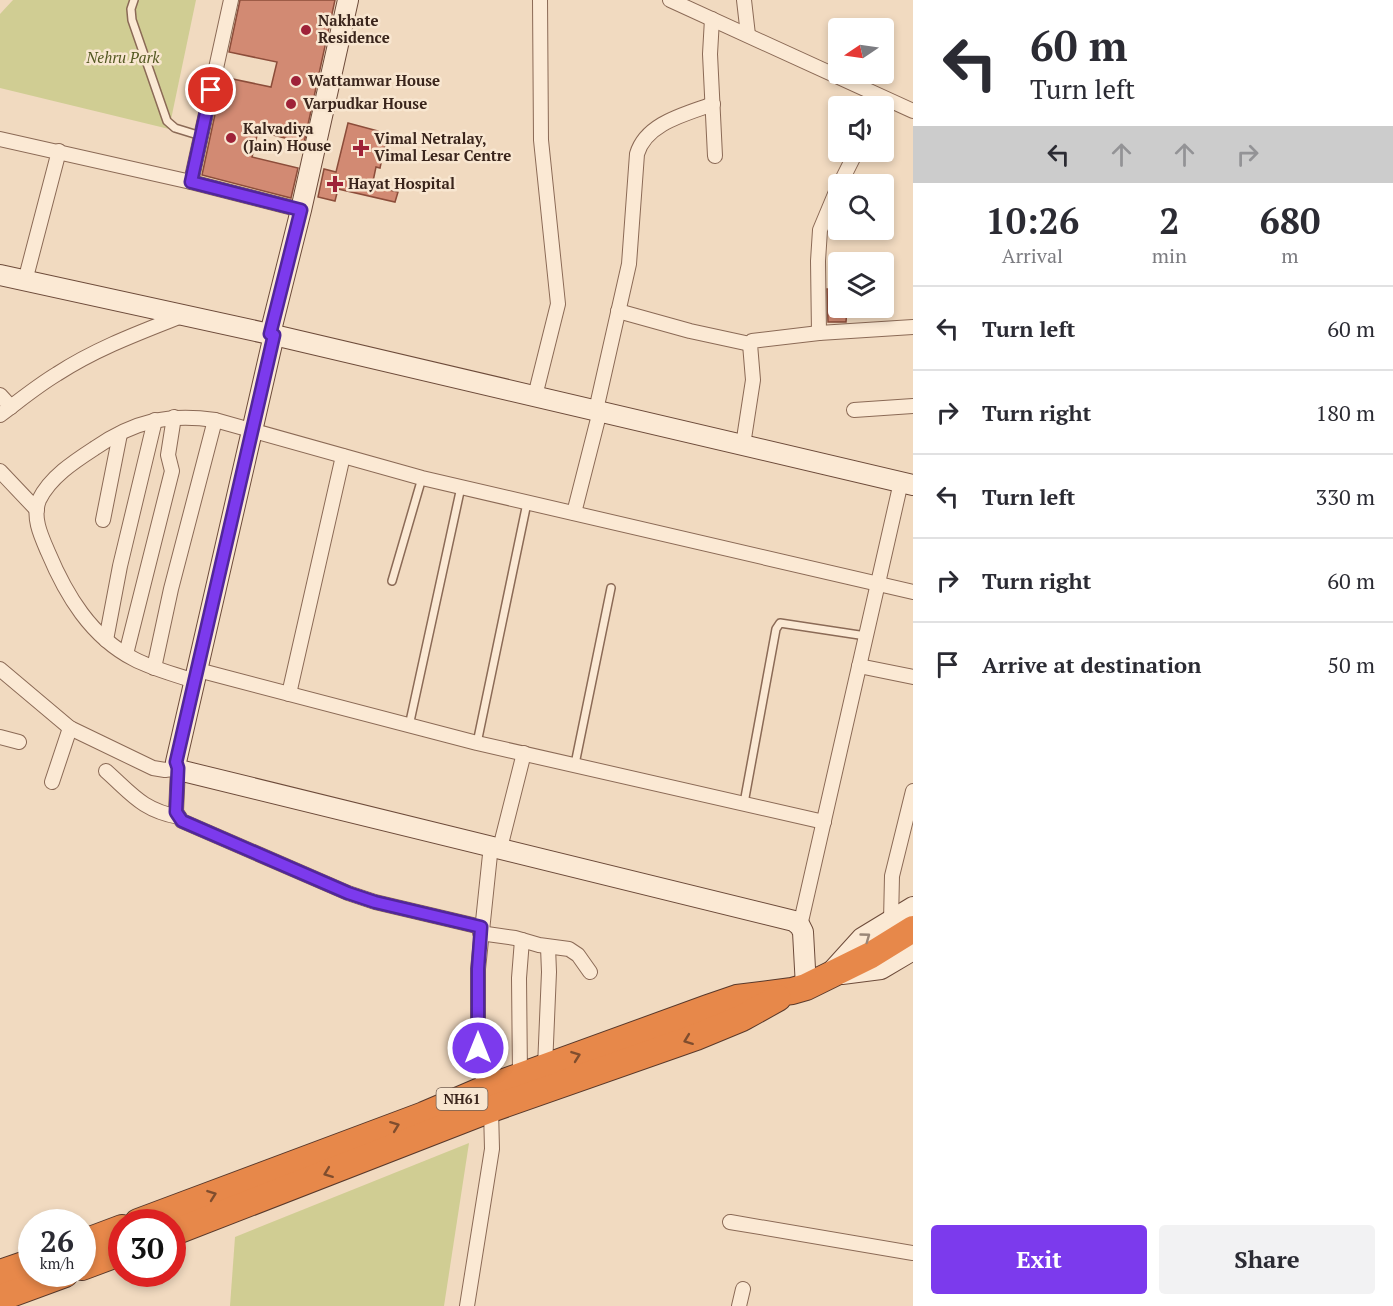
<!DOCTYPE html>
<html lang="en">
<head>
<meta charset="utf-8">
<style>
	body { margin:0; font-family:"PT Serif",serif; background:#f2f2f3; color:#2b2b33; height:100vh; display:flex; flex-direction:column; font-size:22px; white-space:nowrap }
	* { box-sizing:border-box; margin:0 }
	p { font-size:20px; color:#7c7c81 }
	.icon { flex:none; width:33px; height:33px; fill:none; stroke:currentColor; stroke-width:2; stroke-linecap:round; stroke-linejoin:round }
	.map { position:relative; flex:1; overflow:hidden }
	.panel { display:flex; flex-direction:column; background:#fff; width:480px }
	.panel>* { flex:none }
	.hud { background:#fff; color:#2b2b33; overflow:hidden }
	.needle { width:39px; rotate:257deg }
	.fabs { position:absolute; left:828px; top:18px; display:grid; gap:12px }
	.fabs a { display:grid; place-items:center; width:66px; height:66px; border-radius:6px; background:#fff; box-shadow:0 3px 9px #0003; font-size:30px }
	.speed { position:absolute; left:18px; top:1209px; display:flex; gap:12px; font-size:30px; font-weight:700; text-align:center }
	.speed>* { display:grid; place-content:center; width:78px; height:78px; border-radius:50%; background:#fff; box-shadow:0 3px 9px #0003; line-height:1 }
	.speed small { font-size:15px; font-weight:400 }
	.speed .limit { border:9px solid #d22; background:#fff; color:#111 }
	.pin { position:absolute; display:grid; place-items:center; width:51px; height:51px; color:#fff; margin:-26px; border:3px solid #fff; border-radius:50%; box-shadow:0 2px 6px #0007 }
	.me { position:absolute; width:66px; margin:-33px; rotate:0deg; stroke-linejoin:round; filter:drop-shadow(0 0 4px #0008) }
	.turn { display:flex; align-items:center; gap:21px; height:126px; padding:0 18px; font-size:27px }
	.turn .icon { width:78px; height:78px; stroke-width:2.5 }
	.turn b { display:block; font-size:42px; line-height:51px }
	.lanes { display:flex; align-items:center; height:57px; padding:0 18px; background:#0003; justify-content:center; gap:30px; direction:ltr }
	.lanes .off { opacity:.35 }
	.eta { display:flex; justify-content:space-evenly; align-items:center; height:102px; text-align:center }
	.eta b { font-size:36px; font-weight:700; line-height:42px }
	.button { display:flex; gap:12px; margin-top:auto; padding:12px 18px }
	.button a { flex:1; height:69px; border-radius:6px; background:#7c3aed; color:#fff; font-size:24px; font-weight:700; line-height:69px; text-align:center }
	.button a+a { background:#f2f2f3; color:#2b2b33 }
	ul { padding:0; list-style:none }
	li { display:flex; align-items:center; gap:18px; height:84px; padding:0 18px; border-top:2px solid #e1e1e2 }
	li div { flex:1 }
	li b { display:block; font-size:22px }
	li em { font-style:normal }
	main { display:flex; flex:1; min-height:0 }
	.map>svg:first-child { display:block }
</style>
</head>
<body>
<main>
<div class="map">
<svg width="913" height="1306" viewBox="0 0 913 1306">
	<rect width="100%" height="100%" fill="#f1dac0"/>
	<g fill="#d0cd93">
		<polygon points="13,0 196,0 169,129 0,88 0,14"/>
		<polygon points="469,1143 444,1306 230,1306 235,1237"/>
	</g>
	<g fill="#d28a73" stroke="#8c4d3a" stroke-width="1.5">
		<polygon points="240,0 335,0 304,143 258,131 252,157 298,168 291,198 202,175 223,77 271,87 277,62 229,52"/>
		<polygon points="348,123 378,131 376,137 386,140 380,168 376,167 372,186 398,192 395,202 338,189 335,201 318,197 324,169 336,172"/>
		<polygon points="827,289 838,289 838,308 847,308 846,322 828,322"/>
	</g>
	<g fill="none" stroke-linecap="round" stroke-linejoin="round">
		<g stroke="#8b6a56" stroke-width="10">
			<g id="lane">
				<polyline points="134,0 131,9 132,20 167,121 175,128 201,136"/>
				<polyline points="392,581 422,478"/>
				<polyline points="409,726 461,487"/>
				<polyline points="477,743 527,503"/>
				<polyline points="575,764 611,588"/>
				<polyline points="744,803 776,629 780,623 866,636"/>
			</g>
		</g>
		<g stroke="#8b6a56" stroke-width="16">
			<g id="street">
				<polyline points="670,0 913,111"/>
				<polyline points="744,0 748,35"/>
				<polyline points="712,19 710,54 715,156"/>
				<polyline points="0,139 191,182 301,210"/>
				<polyline points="191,182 231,0"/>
				<polyline points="840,184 856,152"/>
				<polyline points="25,281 59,151"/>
				<polyline points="618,311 690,331 750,344"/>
				<polyline points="819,333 818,261 820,230 838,187"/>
				<polyline points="0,395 11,407"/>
				<polyline points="535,396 558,304 541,140 540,0"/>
				<path d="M596,410L629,264L637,154C646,123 686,114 713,104"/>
				<polyline points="854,410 913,406"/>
				<path d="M0,415C19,401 37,386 57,374C97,348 141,332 184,315"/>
				<polyline points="743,445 753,380 750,344 752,341 819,333 913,327"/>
				<polyline points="0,471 37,510"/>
				<polyline points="574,513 600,411"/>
				<polyline points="103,520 120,434"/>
				<polyline points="106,640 120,566 155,420"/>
				<polyline points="126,654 172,471 168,455 174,417"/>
				<polyline points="859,666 913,677"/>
				<polyline points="154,668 171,589 215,420"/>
				<polyline points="0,669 70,728 153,768 165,770 178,768 176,812 182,821 348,893 375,902 481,927"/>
				<polyline points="198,670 477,743 824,822"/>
				<path d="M194,681C174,674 153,669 134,659C91,637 66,595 48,552C41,536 32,517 39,500C50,477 75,461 95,448C134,421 169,413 215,420L422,478L913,592"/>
				<polyline points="289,694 343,456"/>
				<polyline points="0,737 19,742"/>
				<path d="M106,771C132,794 142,810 179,817"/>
				<polyline points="52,782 70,728"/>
				<polyline points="500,848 524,753"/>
				<polyline points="891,921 892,876 913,791"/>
				<polyline points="800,926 901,482"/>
				<polyline points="480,933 515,938 539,945 569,949 578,955 590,972"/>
				<polyline points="545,1067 549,972 548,947"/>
				<polyline points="520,1076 519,978 522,940"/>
				<polyline points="730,1222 913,1253"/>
				<polyline points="467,1306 492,1149 491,1109 485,1089 478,1048 478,969 491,845"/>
				<polyline points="739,1306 743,1289"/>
			</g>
		</g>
		<g stroke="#6d4b3a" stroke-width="22">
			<g id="secondary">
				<polyline points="0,275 274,335 913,485"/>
				<polyline points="270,334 301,210 348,0"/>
				<polyline points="274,335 176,762 178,768 183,771 794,921 800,926 803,932 806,987"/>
				<polyline points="833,970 862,938 913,907"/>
				<polyline points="842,974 881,969 913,950"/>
			</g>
		</g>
		<g stroke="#59392b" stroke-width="28">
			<g id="highway">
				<polyline points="138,1222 424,1115 485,1089 708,1008 737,998 792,991 806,987 871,955 913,929"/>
				<polyline points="172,1233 491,1109 696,1037 742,1018 778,998"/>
				<polyline points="82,1243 122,1228"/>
				<polyline points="82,1267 122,1252"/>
				<polyline points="0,1273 32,1262"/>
				<polyline points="0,1298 65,1274"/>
			</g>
		</g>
		<use href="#lane" stroke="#fbe9d4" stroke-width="7"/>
		<use href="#street" stroke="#fbe9d4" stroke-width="14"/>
		<use href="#secondary" stroke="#fbe9d4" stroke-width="20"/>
		<use href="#highway" stroke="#e7884a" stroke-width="26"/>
	</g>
	<defs><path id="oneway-chevron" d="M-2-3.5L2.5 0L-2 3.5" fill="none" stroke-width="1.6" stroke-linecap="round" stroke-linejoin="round" transform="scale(1.5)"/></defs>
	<use stroke="#9a8778" href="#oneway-chevron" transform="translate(866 937) rotate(-36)"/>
	<g stroke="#7f4d2e">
		<use href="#oneway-chevron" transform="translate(688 1040) rotate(159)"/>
		<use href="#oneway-chevron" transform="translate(576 1056) rotate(-20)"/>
		<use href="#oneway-chevron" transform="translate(395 1126) rotate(-21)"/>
		<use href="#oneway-chevron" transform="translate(328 1173) rotate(159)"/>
		<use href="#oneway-chevron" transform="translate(212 1195) rotate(-20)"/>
	</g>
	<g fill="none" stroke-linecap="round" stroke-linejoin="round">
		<g stroke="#51269a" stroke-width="15">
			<polyline id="route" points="211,90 191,182 301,210 270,334 274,335 176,762 178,768 176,812 182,821 348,893 375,902 481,927 478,969 478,1048"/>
		</g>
		<use href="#route" stroke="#7c3aed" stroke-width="10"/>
	</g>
	<g fill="#9f2238" stroke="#f8e6d0" stroke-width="2">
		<circle cx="306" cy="30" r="6"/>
		<circle cx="296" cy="81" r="6"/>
		<circle cx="291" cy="104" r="6"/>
		<circle cx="231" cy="138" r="6"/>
		<path d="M358 139h6v6h6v6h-6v6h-6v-6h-6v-6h6z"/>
		<path d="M332 175h6v6h6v6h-6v6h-6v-6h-6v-6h6z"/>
	</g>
	<g text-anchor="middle" stroke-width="5" stroke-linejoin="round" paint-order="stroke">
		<rect fill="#f8e6d0" stroke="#735f52" stroke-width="1.5" x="436.5" y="1088" width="51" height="22" rx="4.5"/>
		<g font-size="14" font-weight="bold" fill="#3a251c">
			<text x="462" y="1104">NH61</text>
		</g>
		<g font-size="15" font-weight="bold" fill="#3a251c" stroke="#f8e6d0" text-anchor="start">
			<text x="318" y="26">Nakhate<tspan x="318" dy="17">Residence</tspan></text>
			<text x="308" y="86">Wattamwar House</text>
			<text x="303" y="109">Varpudkar House</text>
			<text x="243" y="134">Kalvadiya<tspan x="243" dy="17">(Jain) House</tspan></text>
			<text x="374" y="144">Vimal Netralay,<tspan x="374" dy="17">Vimal Lesar Centre</tspan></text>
			<text x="348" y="189">Hayat Hospital</text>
		</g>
		<g font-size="15" font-style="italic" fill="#535821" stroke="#f8e6d0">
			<text x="123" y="63">Nehru Park</text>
		</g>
	</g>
</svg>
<div class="fabs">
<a><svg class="needle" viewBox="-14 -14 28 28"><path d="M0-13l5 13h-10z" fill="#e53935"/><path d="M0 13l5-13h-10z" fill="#7c7c81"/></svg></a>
<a><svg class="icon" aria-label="sound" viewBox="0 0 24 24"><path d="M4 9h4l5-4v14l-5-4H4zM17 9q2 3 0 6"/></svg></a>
<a><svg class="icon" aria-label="search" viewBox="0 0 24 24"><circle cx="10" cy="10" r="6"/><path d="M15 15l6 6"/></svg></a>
<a><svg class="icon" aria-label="layers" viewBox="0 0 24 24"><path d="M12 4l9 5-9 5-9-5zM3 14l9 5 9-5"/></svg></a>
</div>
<div class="speed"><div>26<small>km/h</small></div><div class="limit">30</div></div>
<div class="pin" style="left:211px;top:90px;background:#d93025"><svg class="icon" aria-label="arrive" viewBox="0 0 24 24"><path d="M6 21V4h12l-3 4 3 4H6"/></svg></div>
<svg class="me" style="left:478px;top:1048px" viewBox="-20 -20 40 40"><circle r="17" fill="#7c3aed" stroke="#fff" stroke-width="3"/><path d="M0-11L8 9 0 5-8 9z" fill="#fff"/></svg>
</div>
<section class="panel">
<div class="hud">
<div class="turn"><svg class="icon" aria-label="left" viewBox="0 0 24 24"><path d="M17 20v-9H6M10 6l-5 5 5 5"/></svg><div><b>60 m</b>Turn left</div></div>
<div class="lanes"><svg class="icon" aria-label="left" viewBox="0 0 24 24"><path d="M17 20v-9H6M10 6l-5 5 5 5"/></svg><svg class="icon off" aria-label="ahead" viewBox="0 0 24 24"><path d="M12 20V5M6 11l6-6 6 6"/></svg><svg class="icon off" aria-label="ahead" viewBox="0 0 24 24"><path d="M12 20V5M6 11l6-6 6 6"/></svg><svg class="icon off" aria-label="right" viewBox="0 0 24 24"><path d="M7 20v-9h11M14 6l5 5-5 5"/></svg></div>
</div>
<div class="eta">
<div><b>10:26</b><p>Arrival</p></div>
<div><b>2</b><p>min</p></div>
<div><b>680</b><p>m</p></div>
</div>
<ul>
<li><svg class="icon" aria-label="left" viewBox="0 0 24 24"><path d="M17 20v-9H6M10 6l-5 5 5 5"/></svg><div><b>Turn left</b></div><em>60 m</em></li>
<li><svg class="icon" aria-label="right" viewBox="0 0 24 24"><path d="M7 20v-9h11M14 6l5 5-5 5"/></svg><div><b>Turn right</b></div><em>180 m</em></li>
<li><svg class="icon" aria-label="left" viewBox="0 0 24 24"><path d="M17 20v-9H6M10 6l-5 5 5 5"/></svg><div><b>Turn left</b></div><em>330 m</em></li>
<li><svg class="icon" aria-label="right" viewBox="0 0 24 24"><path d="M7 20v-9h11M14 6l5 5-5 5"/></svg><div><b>Turn right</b></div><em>60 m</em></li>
<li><svg class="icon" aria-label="arrive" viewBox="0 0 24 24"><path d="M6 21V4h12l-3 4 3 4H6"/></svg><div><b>Arrive at destination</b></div><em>50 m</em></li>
</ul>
<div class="button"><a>Exit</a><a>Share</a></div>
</section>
</main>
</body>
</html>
